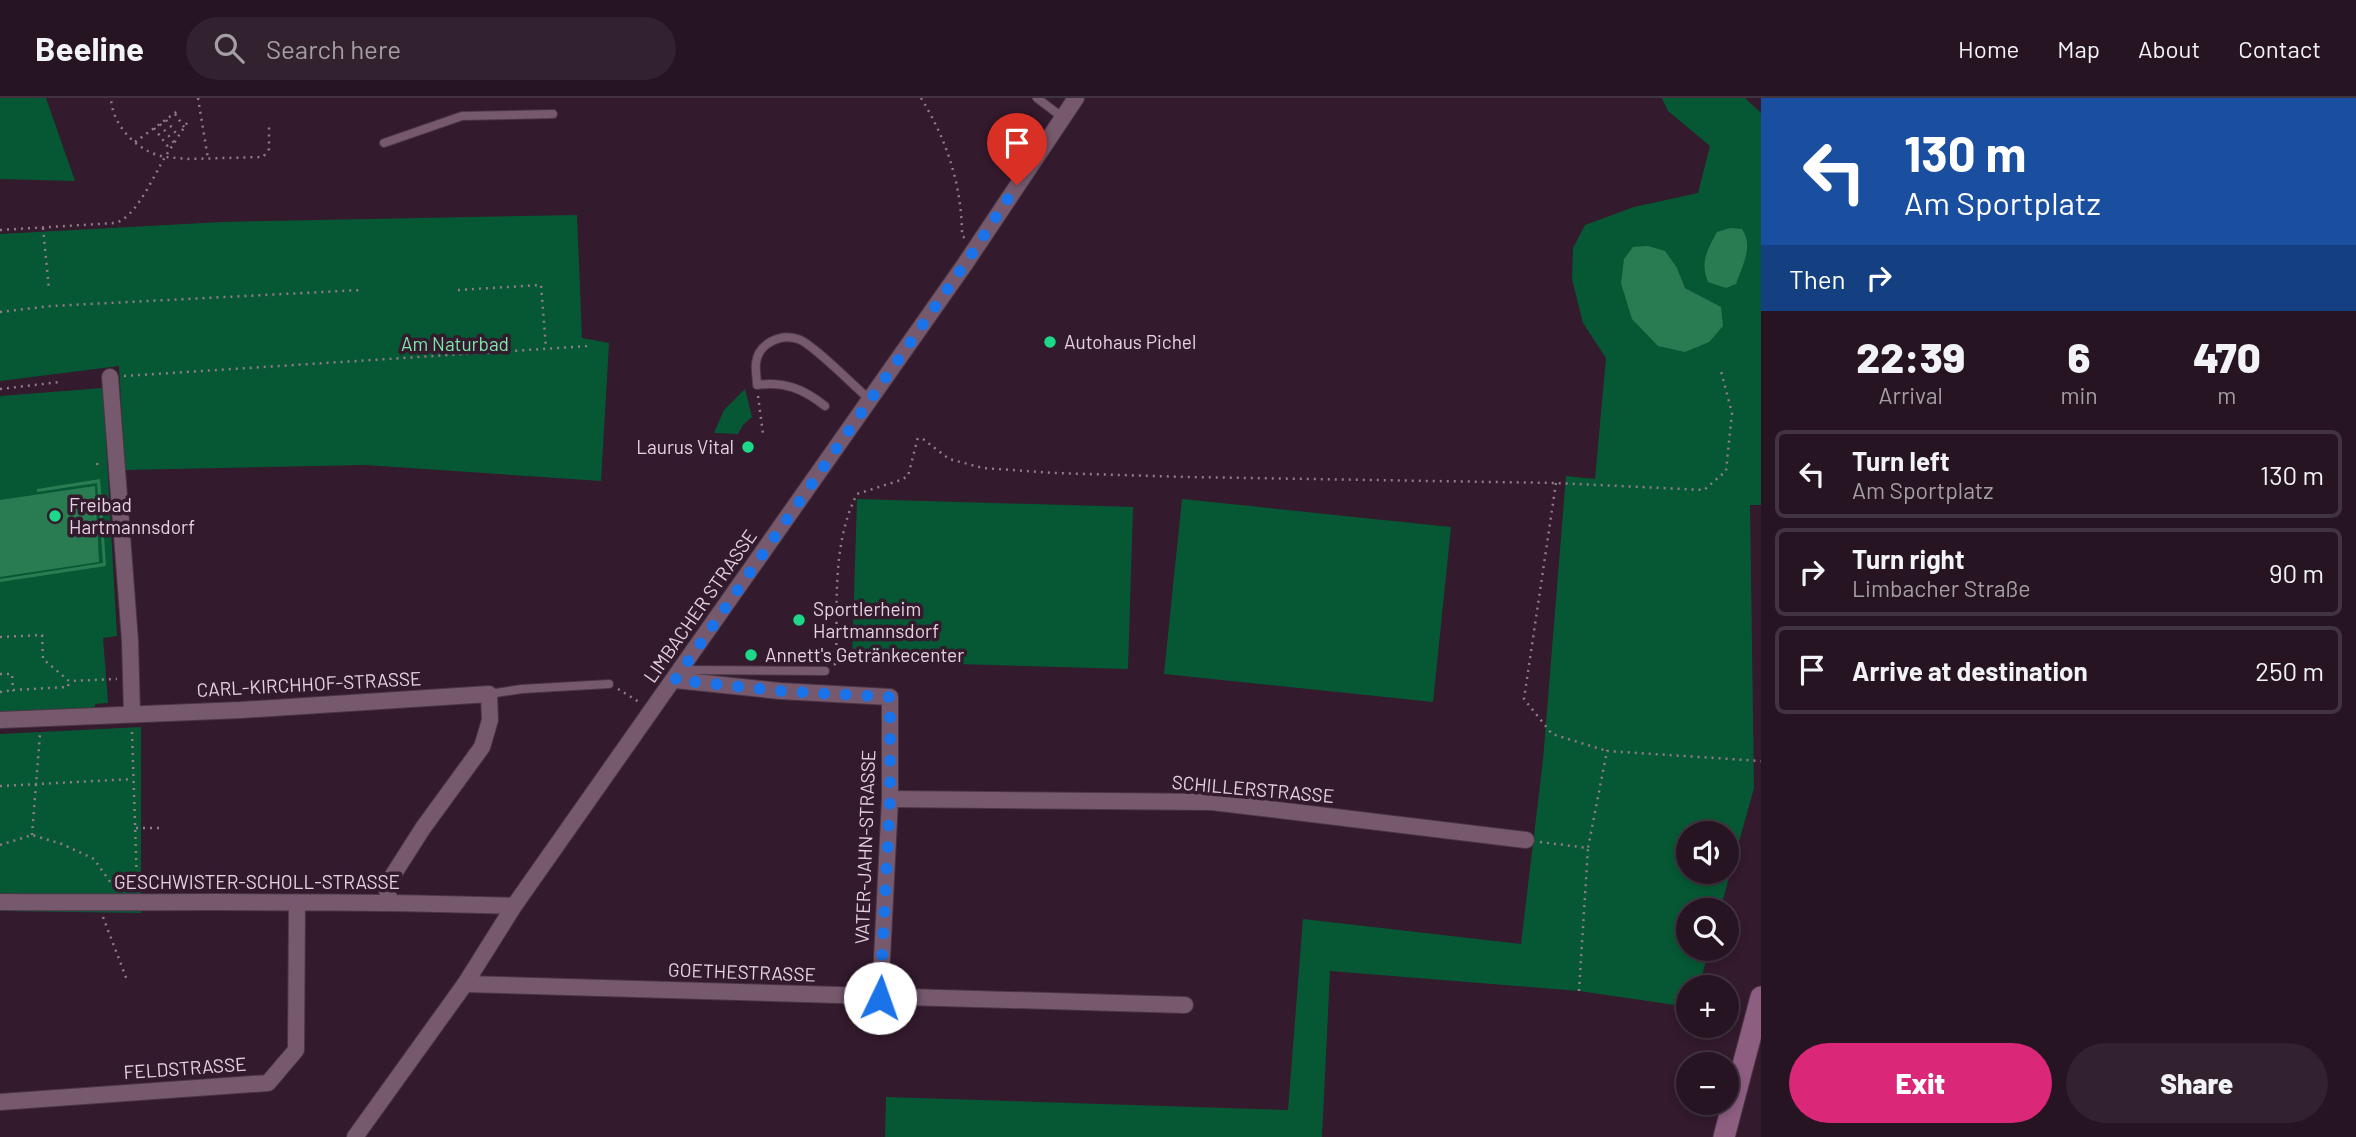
<!DOCTYPE html>
<html lang="en">
<head>
<meta charset="utf-8">
<style>
	body { margin:0; font-family:Barlow,sans-serif; background:#32212f; color:#f1f3f6; height:100vh; display:flex; flex-direction:column; font-size:26px; white-space:nowrap }
	* { box-sizing:border-box; margin:0 }
	p { font-size:23px; color:#a49ea5 }
	.icon { flex:none; width:38px; height:38px; fill:none; stroke:currentColor; stroke-width:2; stroke-linecap:round; stroke-linejoin:round }
	.map { position:relative; flex:1; overflow:hidden }
	.sheet { display:flex; flex-direction:column; background:#261422; width:595px }
	.sheet>* { flex:none }
	.guide { background:#1a4fa0; color:#fff; overflow:hidden }
	.buttons { position:absolute; left:1676px; top:723px; display:grid; gap:14px }
	.buttons a { display:grid; place-items:center; width:63px; height:63px; border-radius:50%; background:#261422; box-shadow:0 4px 10px #0003,0 0 0 2px #423340; font-size:35px }
	.pin { position:absolute; display:grid; place-items:center; width:60px; height:60px; color:#fff; margin:-72px -30px; border-radius:50% 50% 50% 0; rotate:-45deg; box-shadow:0 0 7px #0007 }
	.pin .icon { rotate:45deg }
	.me { position:absolute; width:77px; margin:-38px; rotate:3deg; stroke-linejoin:round; filter:drop-shadow(0 0 5px #0008) }
	.turn { display:flex; align-items:center; gap:24px; height:147px; padding:0 28px; font-size:32px }
	.turn .icon { width:91px; height:91px; stroke-width:2.5 }
	.turn b { display:block; font-size:49px; line-height:60px }
	.then { display:flex; align-items:center; height:66px; padding:0 28px; background:#0003; gap:14px; font-size:26px }
	.eta { display:flex; justify-content:space-evenly; align-items:center; height:119px; text-align:center }
	.eta b { font-size:42px; font-weight:800; line-height:49px }
	.action { display:flex; gap:14px; margin-top:auto; padding:14px 28px }
	.action a { flex:1; height:80px; border-radius:42px; background:#db2777; color:#fff; font-size:28px; font-weight:800; line-height:80px; text-align:center }
	.action a+a { background:#32212f; color:#f1f3f6 }
	ul { padding:0; list-style:none }
	li { display:flex; align-items:center; gap:21px; height:88px; margin:0 14px 10px; padding:0 14px; border:4px solid #423340; border-radius:10px }
	li div { flex:1 }
	li b { display:block; font-size:26px }
	li em { font-style:normal }
	header { display:flex; align-items:center; gap:42px; box-sizing:border-box; height:98px; padding:0 35px; background:#261422; border-bottom:2px solid #423340 }
	header strong { font-size:33px }
	nav { display:flex; gap:38px; margin-inline-start:auto; font-size:24px }
	.search { width:490px; height:63px; background:#32212f; display:flex; align-items:center; gap:18px; box-sizing:border-box; padding:0 24px; border-radius:38px; color:#a49ea5; font-size:26px }
	main { display:flex; flex:1; min-height:0 }
	.map>svg:first-child { display:block }
</style>
</head>
<body>
<header>
<strong>Beeline</strong>
<div class="search"><svg class="icon" aria-label="search" viewBox="0 0 24 24"><circle cx="10" cy="10" r="6"/><path d="M15 15l6 6"/></svg>Search here</div>
<nav><a>Home</a><a>Map</a><a>About</a><a>Contact</a></nav>
</header>
<main>
<div class="map">
<svg width="1761" height="1039" viewBox="0 0 1761 1039">
	<rect width="100%" height="100%" fill="#331a2d"/>
	<g fill="#065834" fill-rule="evenodd">
		<polygon points="0,0 46,0 75,83 0,81"/>
		<path d="M1662,0H1745L1761,15V407H1750L1754,690L1720,812H1689V850L1709,851L1699,889H1689V909L1579,893L1330,873L1322,1039H885L886,999L1288,1012L1303,821L1521,846L1543,662L1566,378L1595,381L1606,260L1583,225L1572,181L1573,150L1585,127L1634,109L1698,95L1710,48L1668,13ZM1677,170L1685,190L1720,209L1632,221ZM1689,735H1727V774H1689Z"/>
		<polygon points="577,117 582,240 609,245 601,383 365,367 125,372 119,268 0,283 0,136 222,124"/>
		<polygon points="103,290 117,538 103,540 108,605 95,606 95,613 0,619 0,298"/>
		<polygon points="745,291 752,319 743,327 738,336 714,335 724,312"/>
		<polygon points="857,401 1133,409 1128,571 852,563"/>
		<polygon points="1182,401 1451,429 1433,604 1164,576"/>
		<polygon points="141,629 141,815 0,813 0,636"/>
	</g>
	<g fill="#297c52">
		<path d="M1730,130L1742,131C1754,149 1742,168 1736,186L1726,190L1708,184C1700,164 1707,152 1717,134Z"/>
		<polygon points="1648,148 1665,153 1677,170 1685,190 1721,209 1723,228 1709,244 1685,254 1658,248 1632,221 1621,185 1624,161 1633,149"/>
		<polygon points="100,381 106,468 0,484 0,481 103,465 97,385 37,394 37,391"/>
		<polygon points="95,388 99,464 0,479 0,402"/>
	</g>
	<g fill="none" stroke-linecap="round" stroke-linejoin="round">
		<g stroke="#4a3645" stroke-width="10">
			<g id="service">
				<polyline points="1037,0 1062,19"/>
				<polyline points="384,45 462,18 553,16"/>
				<path d="M825,308C804,291 784,283 757,287C757,280 755,272 756,265C758,246 780,235 798,241C812,245 856,290 870,302"/>
				<polyline points="682,572 825,573"/>
				<polyline points="489,596 522,591 609,586"/>
			</g>
		</g>
		<g stroke="#4a3645" stroke-width="18">
			<g id="minor">
				<polyline points="110,279 130,543 132,616"/>
				<polyline points="675,582 780,593 890,599 890,701 880,900"/>
				<polyline points="0,622 241,612 489,596 490,622 482,649 423,730 386,788 390,804"/>
				<polyline points="890,701 1212,704 1526,742"/>
				<path d="M0,804C171,805 343,802 514,808"/>
				<polyline points="465,886 1185,907"/>
				<polyline points="0,1004 268,985 296,952 297,806"/>
				<polyline points="355,1039 465,886 514,808 965,166 1076,0"/>
			</g>
		</g>
		<g stroke="#4a3645" stroke-width="23">
			<polyline id="secondary" points="1724,1039 1761,899"/>
		</g>
		<g stroke="#907b8a" stroke-width="2.5" stroke-dasharray="2 5" stroke-linecap="butt">
			<polyline points="198,0 208,61"/>
			<path d="M921,0C947,42 962,88 962,138L965,140"/>
			<polyline points="175,16 184,29"/>
			<polyline points="166,22 178,38"/>
			<polyline points="187,25 165,59 189,61 263,59 269,51 269,26"/>
			<polyline points="160,26 174,45"/>
			<polyline points="154,30 169,50"/>
			<polyline points="135,44 179,12"/>
			<polyline points="43,130 49,191"/>
			<path d="M0,132L115,125C136,120 154,77 165,59C138,54 112,28 111,0"/>
			<polyline points="458,192 541,187 546,250"/>
			<polyline points="0,214 51,208 361,192"/>
			<polyline points="124,278 589,248"/>
			<polyline points="0,291 60,284"/>
			<polyline points="758,298 763,336"/>
			<polyline points="923,341 949,361 983,370 1054,375 1188,379 1556,385 1704,392 1726,373 1732,315 1721,273"/>
			<polyline points="97,365 98,371"/>
			<polyline points="1556,385 1524,601 1552,636 1607,653"/>
			<polyline points="0,539 42,537 43,561 69,583 117,581"/>
			<path d="M834,567L836,565C838,509 831,447 857,396L901,382L908,378L918,339"/>
			<polyline points="0,576 12,576 13,592 68,589 69,583"/>
			<polyline points="618,591 639,604"/>
			<polyline points="0,594 13,592"/>
			<polyline points="132,634 137,788"/>
			<polyline points="0,688 133,681"/>
			<polyline points="136,730 164,730"/>
			<polyline points="32,737 40,636"/>
			<polyline points="1540,744 1588,750 1607,653 1761,663"/>
			<polyline points="0,747 32,737 62,746 94,761 113,788"/>
			<polyline points="337,790 338,769"/>
			<polyline points="103,819 127,882"/>
			<polyline points="1579,893 1588,750"/>
		</g>
		<use href="#service" stroke="#77596e" stroke-width="8"/>
		<use href="#minor" stroke="#77596e" stroke-width="16"/>
		<use href="#secondary" stroke="#8e5e81" stroke-width="21"/>
	</g>
	<g fill="none" stroke-linecap="round" stroke-linejoin="round">
		<polyline stroke="#1a73e8" stroke-width="12" stroke-dasharray="0 21.6" points="880,900 890,701 890,599 780,593 675,582 965,166 1017,87"/>
	</g>
	<g fill="#1dd888" stroke="#331a2d" stroke-width="2.5">
		<circle cx="1050" cy="244" r="7"/>
		<circle cx="748" cy="349" r="7"/>
		<circle cx="55" cy="418" r="7"/>
		<circle cx="799" cy="522" r="7"/>
		<circle cx="751" cy="557" r="7"/>
	</g>
	<g text-anchor="middle" stroke-width="7" stroke-linejoin="round" paint-order="stroke">
		<g font-size="19" fill="#e4d3de" stroke="#331a2d" text-anchor="start">
			<text x="1064" y="251">Autohaus Pichel</text>
			<text x="734" y="356" text-anchor="end">Laurus Vital</text>
			<text x="69" y="414">Freibad<tspan x="69" dy="22">Hartmannsdorf</tspan></text>
			<text x="813" y="518">Sportlerheim<tspan x="813" dy="22">Hartmannsdorf</tspan></text>
			<text x="765" y="564">Annett's Getränkecenter</text>
		</g>
		<g font-size="19" fill="#7be8ab" stroke="#331a2d">
			<text x="455" y="253">Am Naturbad</text>
		</g>
		<g font-size="19" fill="#e4d3de" stroke="#331a2d">
			<text transform="translate(700 508) rotate(-55)" y="7">LIMBACHER STRASSE</text>
			<text transform="translate(309 586) rotate(-3)" y="7">CARL-KIRCHHOF-STRASSE</text>
			<text transform="translate(1253 691) rotate(5)" y="7">SCHILLERSTRASSE</text>
			<text transform="translate(865 749) rotate(-88)" y="7">VATER-JAHN-STRASSE</text>
			<text x="257" y="791">GESCHWISTER-SCHOLL-STRASSE</text>
			<text transform="translate(742 874) rotate(2)" y="7">GOETHESTRASSE</text>
			<text transform="translate(185 970) rotate(-4)" y="7">FELDSTRASSE</text>
		</g>
	</g>
</svg>
<div class="buttons">
<a><svg class="icon" aria-label="sound" viewBox="0 0 24 24"><path d="M4 9h4l5-4v14l-5-4H4zM17 9q2 3 0 6"/></svg></a>
<a><svg class="icon" aria-label="search" viewBox="0 0 24 24"><circle cx="10" cy="10" r="6"/><path d="M15 15l6 6"/></svg></a>
<a>+</a>
<a>−</a>
</div>
<div class="pin" style="left:1017px;top:87px;background:#d93025"><svg class="icon" aria-label="arrive" viewBox="0 0 24 24"><path d="M6 21V4h12l-3 4 3 4H6"/></svg></div>
<svg class="me" style="left:880px;top:900px" viewBox="-20 -20 40 40"><circle r="19" fill="#fff"/><path d="M0-13L10 11 0 6-10 11z" fill="#1a73e8"/></svg>
</div>
<section class="sheet">
<div class="guide">
<div class="turn"><svg class="icon" aria-label="left" viewBox="0 0 24 24"><path d="M17 20v-9H6M10 6l-5 5 5 5"/></svg><div><b>130 m</b>Am Sportplatz</div></div>
<div class="then">Then<svg class="icon" aria-label="right" viewBox="0 0 24 24"><path d="M7 20v-9h11M14 6l5 5-5 5"/></svg></div>
</div>
<div class="eta">
<div><b>22:39</b><p>Arrival</p></div>
<div><b>6</b><p>min</p></div>
<div><b>470</b><p>m</p></div>
</div>
<ul>
<li><svg class="icon" aria-label="left" viewBox="0 0 24 24"><path d="M17 20v-9H6M10 6l-5 5 5 5"/></svg><div><b>Turn left</b><p>Am Sportplatz</p></div><em>130 m</em></li>
<li><svg class="icon" aria-label="right" viewBox="0 0 24 24"><path d="M7 20v-9h11M14 6l5 5-5 5"/></svg><div><b>Turn right</b><p>Limbacher Straße</p></div><em>90 m</em></li>
<li><svg class="icon" aria-label="arrive" viewBox="0 0 24 24"><path d="M6 21V4h12l-3 4 3 4H6"/></svg><div><b>Arrive at destination</b></div><em>250 m</em></li>
</ul>
<div class="action"><a>Exit</a><a>Share</a></div>
</section>
</main>
</body>
</html>
